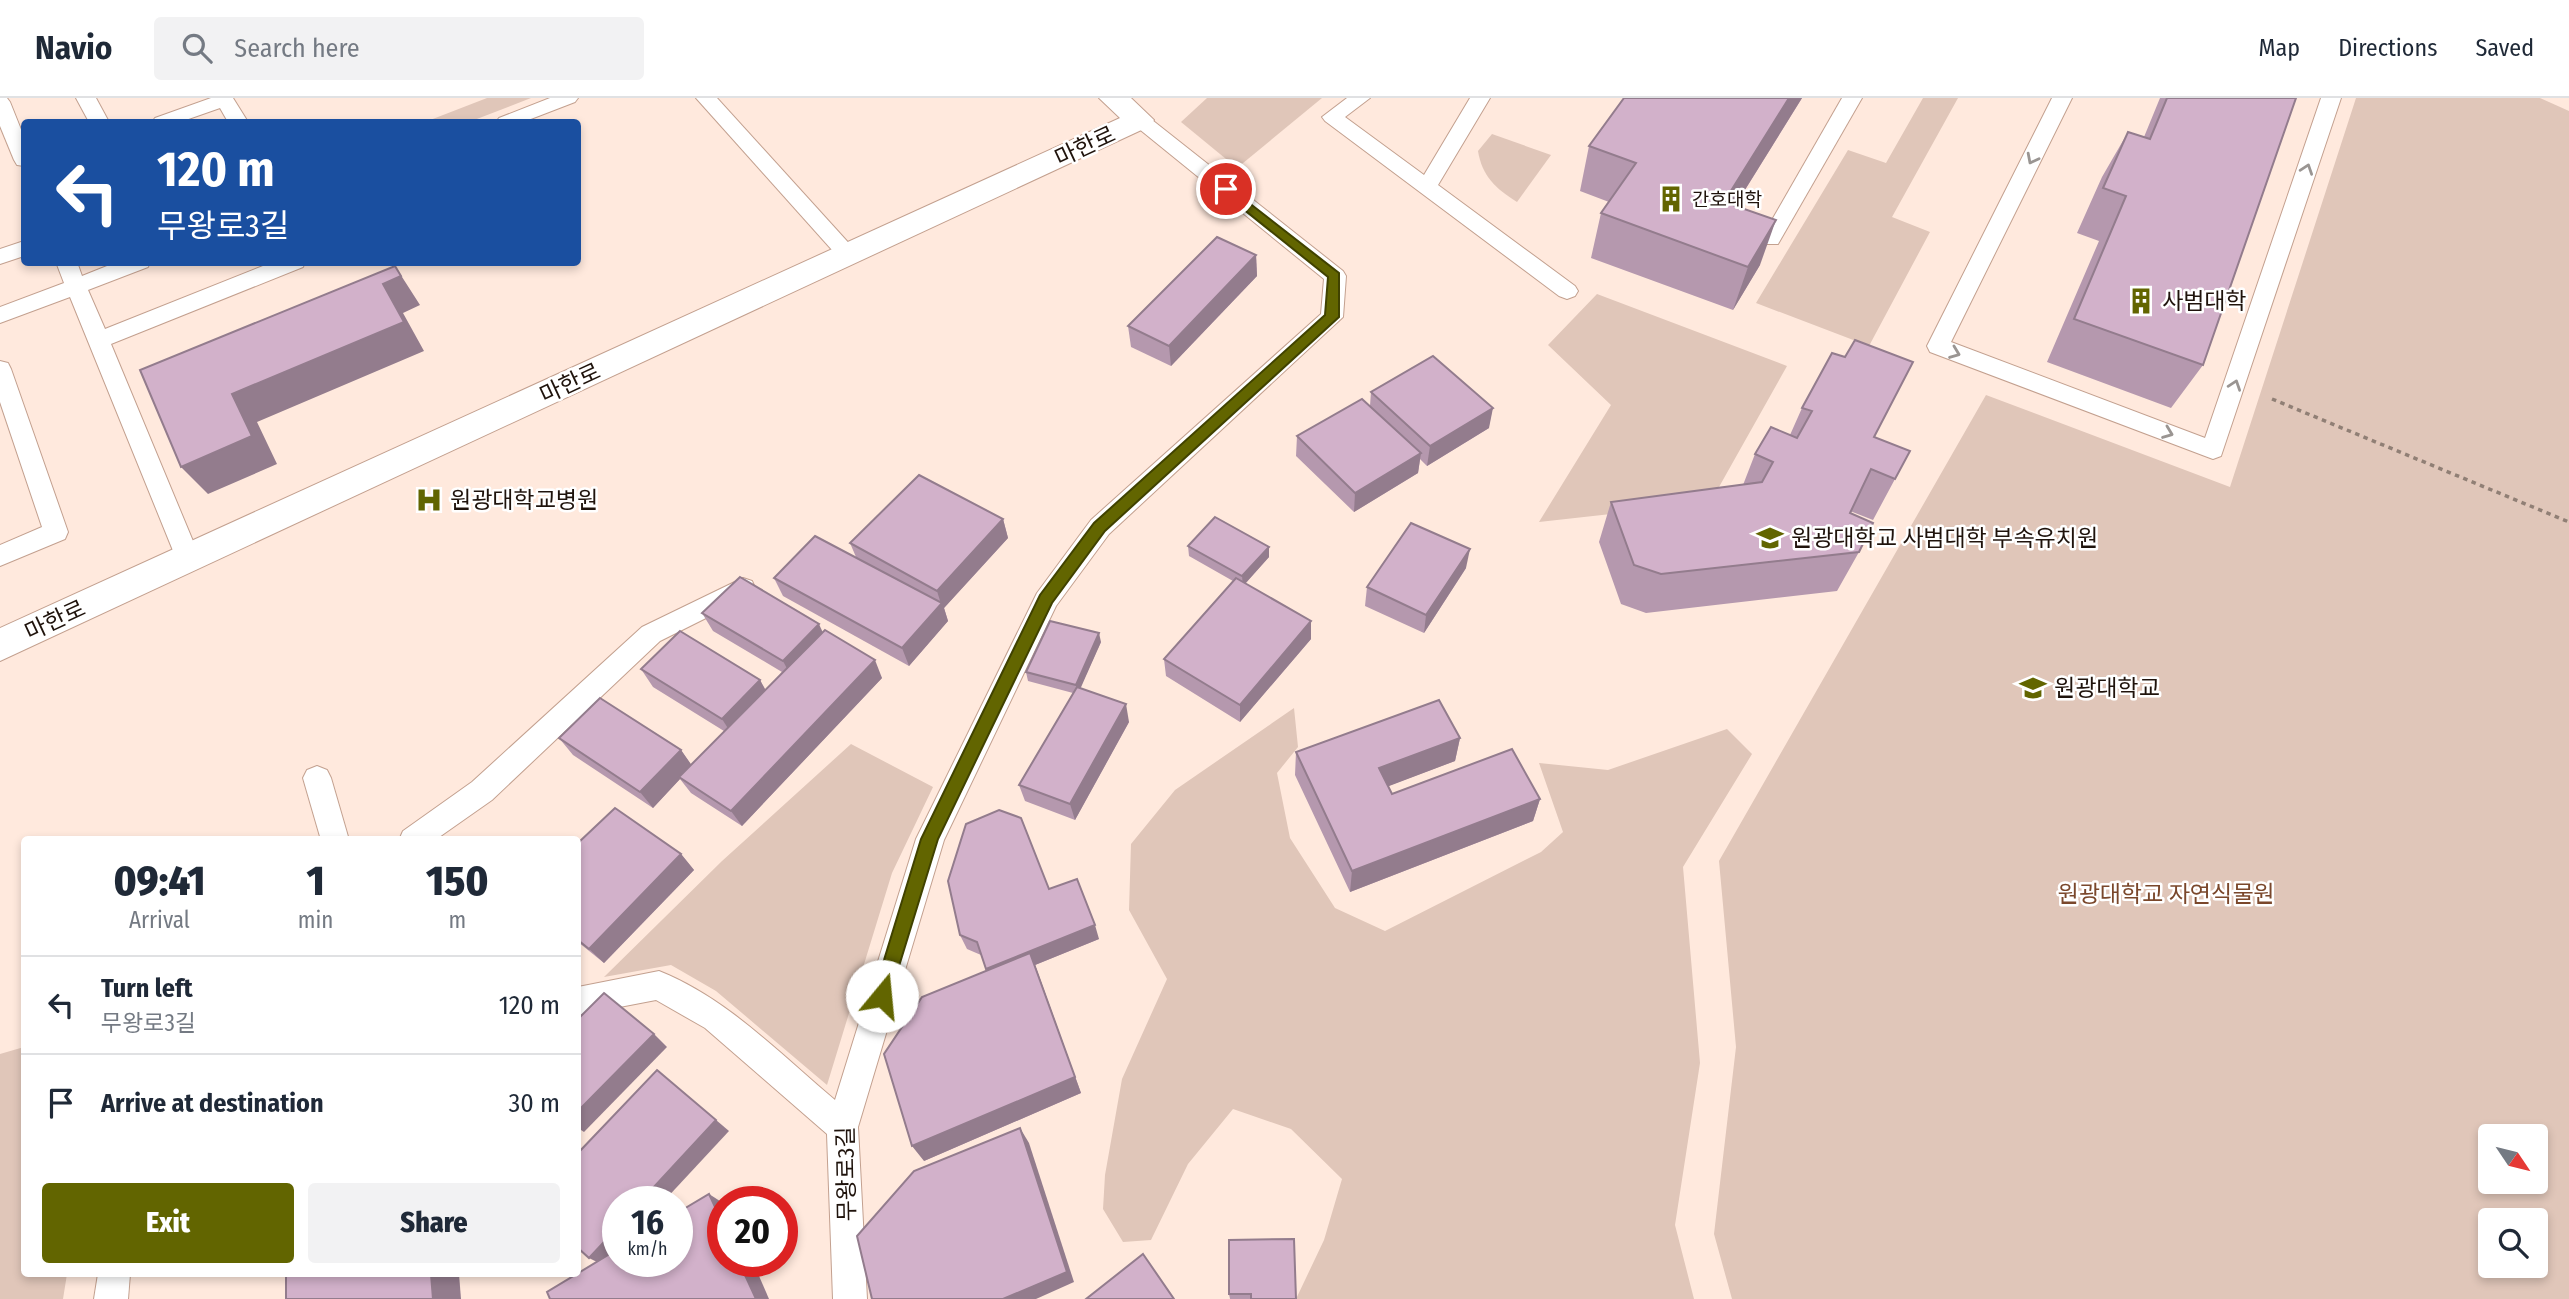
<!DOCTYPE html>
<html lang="en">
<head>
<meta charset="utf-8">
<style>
	body { margin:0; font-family:"Fira Sans Condensed","Noto Sans KR",sans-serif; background:#f2f2f3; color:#1f2937; height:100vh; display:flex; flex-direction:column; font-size:26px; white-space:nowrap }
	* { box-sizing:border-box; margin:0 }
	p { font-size:23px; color:#747a83 }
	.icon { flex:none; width:38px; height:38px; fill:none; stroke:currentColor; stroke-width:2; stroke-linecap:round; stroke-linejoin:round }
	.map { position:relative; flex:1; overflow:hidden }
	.panel { position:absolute; left:21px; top:738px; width:560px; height:441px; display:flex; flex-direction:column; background:#fff; border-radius:7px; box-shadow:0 4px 10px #0003 }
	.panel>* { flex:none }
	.guide { position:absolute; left:21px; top:21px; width:560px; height:147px; border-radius:7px; box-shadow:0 4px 10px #0003; background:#1a4fa0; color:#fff; overflow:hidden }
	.needle { width:46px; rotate:125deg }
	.fabs { position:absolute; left:2478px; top:1026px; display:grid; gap:14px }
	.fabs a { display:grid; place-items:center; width:70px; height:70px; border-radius:7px; background:#fff; box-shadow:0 4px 10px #0003; font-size:35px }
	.speed { position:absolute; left:602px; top:1088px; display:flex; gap:14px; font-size:35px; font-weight:700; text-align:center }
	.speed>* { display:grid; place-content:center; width:91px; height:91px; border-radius:50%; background:#fff; box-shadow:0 4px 10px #0003; line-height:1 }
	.speed small { font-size:18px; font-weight:400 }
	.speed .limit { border:10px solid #d22; background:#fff; color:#111 }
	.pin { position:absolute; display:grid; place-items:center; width:60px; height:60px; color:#fff; margin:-30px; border:4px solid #fff; border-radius:50%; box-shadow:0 2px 7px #0007 }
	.me { position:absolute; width:77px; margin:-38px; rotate:17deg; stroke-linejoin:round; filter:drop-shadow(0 0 5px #0008) }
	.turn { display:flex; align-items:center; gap:24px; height:147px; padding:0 21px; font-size:32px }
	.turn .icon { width:91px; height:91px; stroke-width:2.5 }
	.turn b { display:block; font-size:49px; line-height:60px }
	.eta { display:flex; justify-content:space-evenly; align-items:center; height:119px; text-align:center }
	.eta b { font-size:42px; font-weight:800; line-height:49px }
	.cta { display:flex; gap:14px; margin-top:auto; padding:14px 21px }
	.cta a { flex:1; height:80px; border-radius:7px; background:#626500; color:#fff; font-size:28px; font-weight:800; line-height:80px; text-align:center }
	.cta a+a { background:#f2f2f3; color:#1f2937 }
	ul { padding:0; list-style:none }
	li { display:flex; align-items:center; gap:21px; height:98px; padding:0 21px; border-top:2px solid #e0e1e3 }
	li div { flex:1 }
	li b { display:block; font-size:26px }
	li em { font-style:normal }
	header { display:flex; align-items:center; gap:42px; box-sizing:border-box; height:98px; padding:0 35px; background:#fff; border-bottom:2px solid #e0e1e3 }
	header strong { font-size:33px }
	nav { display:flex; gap:38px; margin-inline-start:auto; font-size:24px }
	.search { width:490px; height:63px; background:#f2f2f3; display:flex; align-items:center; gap:18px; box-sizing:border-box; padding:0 24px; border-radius:7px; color:#747a83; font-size:26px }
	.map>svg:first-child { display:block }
</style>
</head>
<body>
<header>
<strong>Navio</strong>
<div class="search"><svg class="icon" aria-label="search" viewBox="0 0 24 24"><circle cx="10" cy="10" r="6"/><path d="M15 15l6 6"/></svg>Search here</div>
<nav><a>Map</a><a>Directions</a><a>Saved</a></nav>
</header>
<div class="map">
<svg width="2569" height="1201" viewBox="0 0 2569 1201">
	<rect width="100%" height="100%" fill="#ffe9dd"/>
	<g fill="#e0c6b9" fill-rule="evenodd">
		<polygon points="487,0 531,0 469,24 425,24"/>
		<polygon points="1207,0 1322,0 1237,70 1181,24"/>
		<polygon points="1923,0 1958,0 1892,119 1930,134 1869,248 1756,205 1848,52 1886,65"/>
		<path d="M2356,0H2540L2569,13V1201H1732L1714,1136L1736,949L1719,763L1986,297L2230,389ZM2490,1038H2536V1083H2490ZM2490,1122H2536V1167H2490Z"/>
		<path d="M1492,36L1551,57L1517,104C1496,91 1482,78 1478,53Z"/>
		<polygon points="1597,196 1787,268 1710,405 1539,424 1611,307 1548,247"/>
		<polygon points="1294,610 1298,649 1277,675 1290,740 1335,810 1385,833 1541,754 1563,734 1539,665 1608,672 1727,631 1752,656 1683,769 1700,965 1675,1127 1694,1201 1296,1201 1324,1142 1342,1081 1291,1031 1233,1011 1188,1066 1151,1142 1123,1144 1103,1111 1105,1077 1122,981 1167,881 1129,812 1131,746 1175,692"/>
		<polygon points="851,646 933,689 892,775 827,987 716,893 671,867 604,879 722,763"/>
		<polygon points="24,949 24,1176 67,1176 63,1201 0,1201 0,956"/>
	</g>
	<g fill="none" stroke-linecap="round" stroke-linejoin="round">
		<g stroke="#c3a08f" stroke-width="2">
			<g id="service">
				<polygon points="0,0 7,0 10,4 24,39 24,68 17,67 14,62 0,28"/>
				<polygon points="76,0 96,0 109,24 89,24"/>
				<polygon points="211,0 233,0 248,24 228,24 220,10 180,24 152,24 155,20"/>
				<polygon points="550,0 578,0 575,4 523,24 496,24 499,20"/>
				<polygon points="696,0 717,0 855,152 859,157 855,162 848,164 841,162"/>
				<polygon points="1347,0 1370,0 1345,19 1424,77 1470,0 1490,0 1438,87 1575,188 1578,193 1575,198 1567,201 1559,198 1325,23 1322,19"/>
				<polygon points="1842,0 1862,0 1778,146 1764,146 1761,141"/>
				<polygon points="2052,0 2072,0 1951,244 2205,340 2321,0 2341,0 2221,358 2213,361 2205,358 1930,254 1927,248"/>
				<path d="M1140,16L1147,18L1343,173L1346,178L1343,219L1109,436L1056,508L944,742L858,1029L867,1201H833L827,1036L705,930L656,902L578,917V889L659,873C727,900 780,956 835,1002L916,741L1037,495L1091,422L1321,216L1324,181L1133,26L1130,22L1133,18Z"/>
				<polygon points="24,143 24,158 0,166 0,151"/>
				<polygon points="56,164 77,164 82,178 117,164 150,164 148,169 88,192 105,231 273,164 305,164 303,169 111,246 200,460 197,467 188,470 179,467 176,460 70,199 0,225 0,209 64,185"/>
				<polygon points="0,263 8,265 11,271 68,434 65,441 0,468 0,447 42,429 0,304"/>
				<polygon points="743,480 752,483 755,490 752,497 660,543 492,702 435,742 399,742 403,733 472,684 642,529"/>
				<polygon points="317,668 327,672 331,680 349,742 321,742 303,680 307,672"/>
				<polygon points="98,1176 130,1176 128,1201 94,1201"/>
			</g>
		</g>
		<g stroke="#c3a08f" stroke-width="2">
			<polygon id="minor" points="1099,0 1131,0 1154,22 1150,28 0,563 0,530 1120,20"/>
		</g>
		<polyline stroke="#907f75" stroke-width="3.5" stroke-dasharray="4.5 4.5" stroke-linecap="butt" points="2272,301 2569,424"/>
		<use href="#service" fill="#fff" fill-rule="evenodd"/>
		<use href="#minor" fill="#fff" fill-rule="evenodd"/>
	</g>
	<g fill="#b598ae">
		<polygon points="1624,0 1802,0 1735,108 1760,167 1733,212 1591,160 1601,115 1609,104 1580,93 1589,48"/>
		<polygon points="2160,0 2296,0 2203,267 2171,310 2047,264 2099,143 2077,135 2102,79 2128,34 2144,39"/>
		<polygon points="1256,157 1257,178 1171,268 1131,249 1128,228"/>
		<polygon points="1371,294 1489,330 1427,368 1420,361 1418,375 1354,414 1296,358 1297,338 1370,308"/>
		<polygon points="1802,310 1875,339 1895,381 1873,422 1850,413 1850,415 1859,454 1837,493 1646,515 1621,506 1599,444 1611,404 1743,387 1755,356 1790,337"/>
		<polygon points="1003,421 1008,440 944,510 948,523 909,568 783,498 774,480 856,459 850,445"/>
		<polygon points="1188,448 1269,459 1245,486 1311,541 1240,624 1166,578 1164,561 1233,483 1189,458"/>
		<polygon points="1466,470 1424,535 1365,508 1367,489"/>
		<polygon points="702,515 823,534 882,580 742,728 691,695 680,681 653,710 573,657 559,640 681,652 691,667 724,633 653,589 641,571 760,582 765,592 782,574 713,533"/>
		<polygon points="1101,544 1080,590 1129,624 1075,722 1025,703 1019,687 1073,595 1028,583 1026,574"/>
		<polygon points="1460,640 1455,663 1388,688 1392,696 1540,701 1533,723 1350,794 1295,677 1296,654"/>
		<polygon points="578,745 681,756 694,772 604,865 578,844"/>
		<polygon points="1049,791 1099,841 1035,867 1081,995 924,1063 987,873 981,857 967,851 960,837"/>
		<polygon points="1229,1142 1296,1201 1230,1201 1229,1196"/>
	</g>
	<g fill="#937c8d">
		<polygon points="1789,0 1802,0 1710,148 1724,104"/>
		<polygon points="1776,122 1760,167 1733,212 1748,169"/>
		<polygon points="1256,157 1257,178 1171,268 1169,248"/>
		<polygon points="395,168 420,207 403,215 424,253 257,324 277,366 208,396 181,369 232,296 383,186"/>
		<polygon points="1493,310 1489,330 1427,368 1430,348"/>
		<polygon points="1421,355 1418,375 1354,414 1355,395"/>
		<polygon points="1003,421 1008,440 944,510 948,523 909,568 902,550 941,506 937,493"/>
		<polygon points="1269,449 1269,459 1243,488 1242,478"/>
		<polygon points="1470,451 1466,470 1424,535 1426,517"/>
		<polygon points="1311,523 1311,541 1240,624 1240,607"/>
		<polygon points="819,526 827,544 792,580 783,563"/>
		<polygon points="1099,535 1101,544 1078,596 1076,587"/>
		<polygon points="875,562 882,580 742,728 731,713"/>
		<polygon points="760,582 770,600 733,638 722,621"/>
		<polygon points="1126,606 1129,624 1075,722 1070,706"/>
		<polygon points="1460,640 1455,663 1376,693 1379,670"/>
		<polygon points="681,652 693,669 679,679 680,681 653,710 640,694"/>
		<polygon points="1540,701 1533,723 1350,794 1352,773"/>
		<polygon points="681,756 694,772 604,865 589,851"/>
		<polygon points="1095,827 1099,841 1035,867 1081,995 924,1063 912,1048 992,884 986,871"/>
		<polygon points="654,936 667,949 584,1034 578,1030 578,1013"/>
		<polygon points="657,972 729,1033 663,1104 640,1104"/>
		<polygon points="1020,1030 1029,1045 1074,1184 1036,1201 1003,1201"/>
		<polygon points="709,1096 723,1105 723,1126"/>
		<polygon points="618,1129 618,1154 605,1168 589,1160"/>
		<polygon points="739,1164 753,1164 769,1201 756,1201"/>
		<polygon points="431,1176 459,1176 461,1201 433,1201"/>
	</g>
	<g fill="#d2b1ca" stroke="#937c8d" stroke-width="2">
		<polygon points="1624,0 1789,0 1724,104 1776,122 1748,169 1601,115 1636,65 1589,48"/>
		<polygon points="2167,0 2296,0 2203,267 2074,221 2126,98 2103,90 2128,34 2150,41"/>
		<polygon points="1217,139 1256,157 1169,248 1128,228"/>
		<polygon points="395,168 401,178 383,186 404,224 232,296 252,338 181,369 140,272"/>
		<polygon points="1855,242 1913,264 1874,339 1910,353 1895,381 1871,371 1850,415 1873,425 1859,454 1661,476 1634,467 1611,404 1762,384 1773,364 1755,356 1771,329 1797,340 1812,313 1802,310 1832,255 1845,259"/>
		<polygon points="1433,258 1493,310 1430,348 1371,294"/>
		<polygon points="1362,301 1421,355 1355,395 1297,338"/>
		<polygon points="919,377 1003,421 937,493 850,445"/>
		<polygon points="1215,419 1269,449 1242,478 1188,448"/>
		<polygon points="1411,425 1470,451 1426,517 1367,489"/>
		<polygon points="815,438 942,505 902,550 774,480"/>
		<polygon points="740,479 819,526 783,563 702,515"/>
		<polygon points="1236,480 1311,523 1240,607 1164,561"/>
		<polygon points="1050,523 1099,535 1076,587 1026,574"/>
		<polygon points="825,532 875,562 731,713 679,679"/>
		<polygon points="680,533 760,582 722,621 641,571"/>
		<polygon points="1077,589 1126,606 1070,706 1019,687"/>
		<polygon points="600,600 681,652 640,694 559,640"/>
		<polygon points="1439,602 1460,640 1379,670 1392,696 1512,651 1540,701 1352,773 1296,654"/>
		<polygon points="615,710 681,756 589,851 578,842 578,745"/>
		<polygon points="999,712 1021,720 1049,791 1077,781 1095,827 986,871 977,844 960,837 948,783 966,726"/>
		<polygon points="1030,855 1075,979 912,1048 884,956 922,899"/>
		<polygon points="604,895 654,936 578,1013 578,921"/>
		<polygon points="657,972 716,1022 640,1104 618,1104 618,1129 589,1160 578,1150 578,1055"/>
		<polygon points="1020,1030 1067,1174 1003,1201 872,1201 857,1138 914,1073"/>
		<polygon points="709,1096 723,1126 723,1164 739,1164 756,1201 550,1201 547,1194 618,1151 618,1164 677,1164 677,1115"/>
		<polygon points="1294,1141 1296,1201 1251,1201 1251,1196 1229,1196 1229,1142"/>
		<polygon points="1143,1156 1174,1201 1086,1201"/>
		<polygon points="286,1176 431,1176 433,1201 286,1201"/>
	</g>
	<defs><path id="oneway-chevron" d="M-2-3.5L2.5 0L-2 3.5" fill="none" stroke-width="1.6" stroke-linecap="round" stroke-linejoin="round" transform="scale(1.75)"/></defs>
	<g stroke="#9a9592">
		<use href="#oneway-chevron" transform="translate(2032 61) rotate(117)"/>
		<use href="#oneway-chevron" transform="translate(2307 71) rotate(-71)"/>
		<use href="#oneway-chevron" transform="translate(1955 255) rotate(21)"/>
		<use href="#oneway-chevron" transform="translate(2235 287) rotate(-71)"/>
		<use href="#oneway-chevron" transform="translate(2168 335) rotate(21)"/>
	</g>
	<polygon fill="#626500" stroke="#404200" stroke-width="2" points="1226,87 1339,175 1339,219 1105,433 1052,505 938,741 888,904 882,906 876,904 873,898 921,741 1040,497 1094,425 1325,217 1328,179 1222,94 1220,91"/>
	<defs>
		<g id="building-bare" transform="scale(2.1)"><path d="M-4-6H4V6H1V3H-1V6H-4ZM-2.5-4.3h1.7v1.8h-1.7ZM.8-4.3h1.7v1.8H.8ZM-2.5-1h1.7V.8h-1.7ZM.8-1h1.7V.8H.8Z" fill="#626500" stroke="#fff" stroke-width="2.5" paint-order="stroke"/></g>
		<g id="hospital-bare" transform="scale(2.1)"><path d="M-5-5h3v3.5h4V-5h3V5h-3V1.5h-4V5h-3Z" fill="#626500" stroke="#fff" stroke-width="2.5" paint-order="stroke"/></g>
		<g id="school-bare" transform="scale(2.1)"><path d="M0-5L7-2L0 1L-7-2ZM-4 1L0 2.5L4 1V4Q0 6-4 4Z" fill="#626500" stroke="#fff" stroke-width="2.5" paint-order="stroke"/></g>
		<g id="university-bare" transform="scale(2.1)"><path d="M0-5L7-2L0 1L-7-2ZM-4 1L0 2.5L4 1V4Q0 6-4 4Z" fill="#626500" stroke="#fff" stroke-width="2.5" paint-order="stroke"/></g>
	</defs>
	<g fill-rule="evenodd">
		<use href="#building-bare" x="1671" y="101"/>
		<use href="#building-bare" x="2141" y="203"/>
		<use href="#hospital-bare" x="429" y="402"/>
		<use href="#school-bare" x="1770" y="440"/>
		<use href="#university-bare" x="2033" y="590"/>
	</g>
	<g text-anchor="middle" stroke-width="5" stroke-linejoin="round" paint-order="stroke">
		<g font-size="19" fill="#1f130c" stroke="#fff" text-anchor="start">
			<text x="1692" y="108">간호대학</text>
		</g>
		<g font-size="23" fill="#1f130c" stroke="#fff">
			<text transform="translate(1085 48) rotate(-25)" y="8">마한로</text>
			<text transform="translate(570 285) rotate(-25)" y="8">마한로</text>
			<text transform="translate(55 522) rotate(-25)" y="8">마한로</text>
			<text transform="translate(846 1076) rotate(-91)" y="8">무왕로3길</text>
		</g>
		<g font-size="23" fill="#1f130c" stroke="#fff" text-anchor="start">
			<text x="2162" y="211">사범대학</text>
			<text x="450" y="410">원광대학교병원</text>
			<text x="1791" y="448">원광대학교 사범대학 부속유치원</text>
			<text x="2054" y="598">원광대학교</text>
		</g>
		<g font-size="23" fill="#7a472b" stroke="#fff">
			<text x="2166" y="804">원광대학교 자연식물원</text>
		</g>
	</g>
</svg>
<div class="fabs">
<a><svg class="needle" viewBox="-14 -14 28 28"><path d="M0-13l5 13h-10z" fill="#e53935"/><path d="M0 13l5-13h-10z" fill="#747a83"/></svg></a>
<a><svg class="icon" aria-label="search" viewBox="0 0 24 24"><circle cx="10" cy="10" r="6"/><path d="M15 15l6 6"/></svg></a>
</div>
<div class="speed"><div>16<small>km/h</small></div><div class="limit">20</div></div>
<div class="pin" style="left:1226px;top:91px;background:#d93025"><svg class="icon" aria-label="arrive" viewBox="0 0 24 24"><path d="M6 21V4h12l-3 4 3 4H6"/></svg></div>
<svg class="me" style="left:882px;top:898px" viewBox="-20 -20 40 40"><circle r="19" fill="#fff"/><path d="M0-13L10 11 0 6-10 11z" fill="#626500"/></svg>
<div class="guide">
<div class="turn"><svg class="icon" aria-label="left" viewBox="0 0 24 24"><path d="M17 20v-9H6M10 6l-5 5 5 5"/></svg><div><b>120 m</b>무왕로3길</div></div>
</div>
<section class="panel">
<div class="eta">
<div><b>09:41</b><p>Arrival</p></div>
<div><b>1</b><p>min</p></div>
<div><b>150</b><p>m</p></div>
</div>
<ul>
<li><svg class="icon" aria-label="left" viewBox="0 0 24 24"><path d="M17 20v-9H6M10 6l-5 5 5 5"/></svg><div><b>Turn left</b><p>무왕로3길</p></div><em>120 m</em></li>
<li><svg class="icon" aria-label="arrive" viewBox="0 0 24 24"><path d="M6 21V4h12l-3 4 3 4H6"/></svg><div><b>Arrive at destination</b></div><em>30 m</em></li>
</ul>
<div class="cta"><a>Exit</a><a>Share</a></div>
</section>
</div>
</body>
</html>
